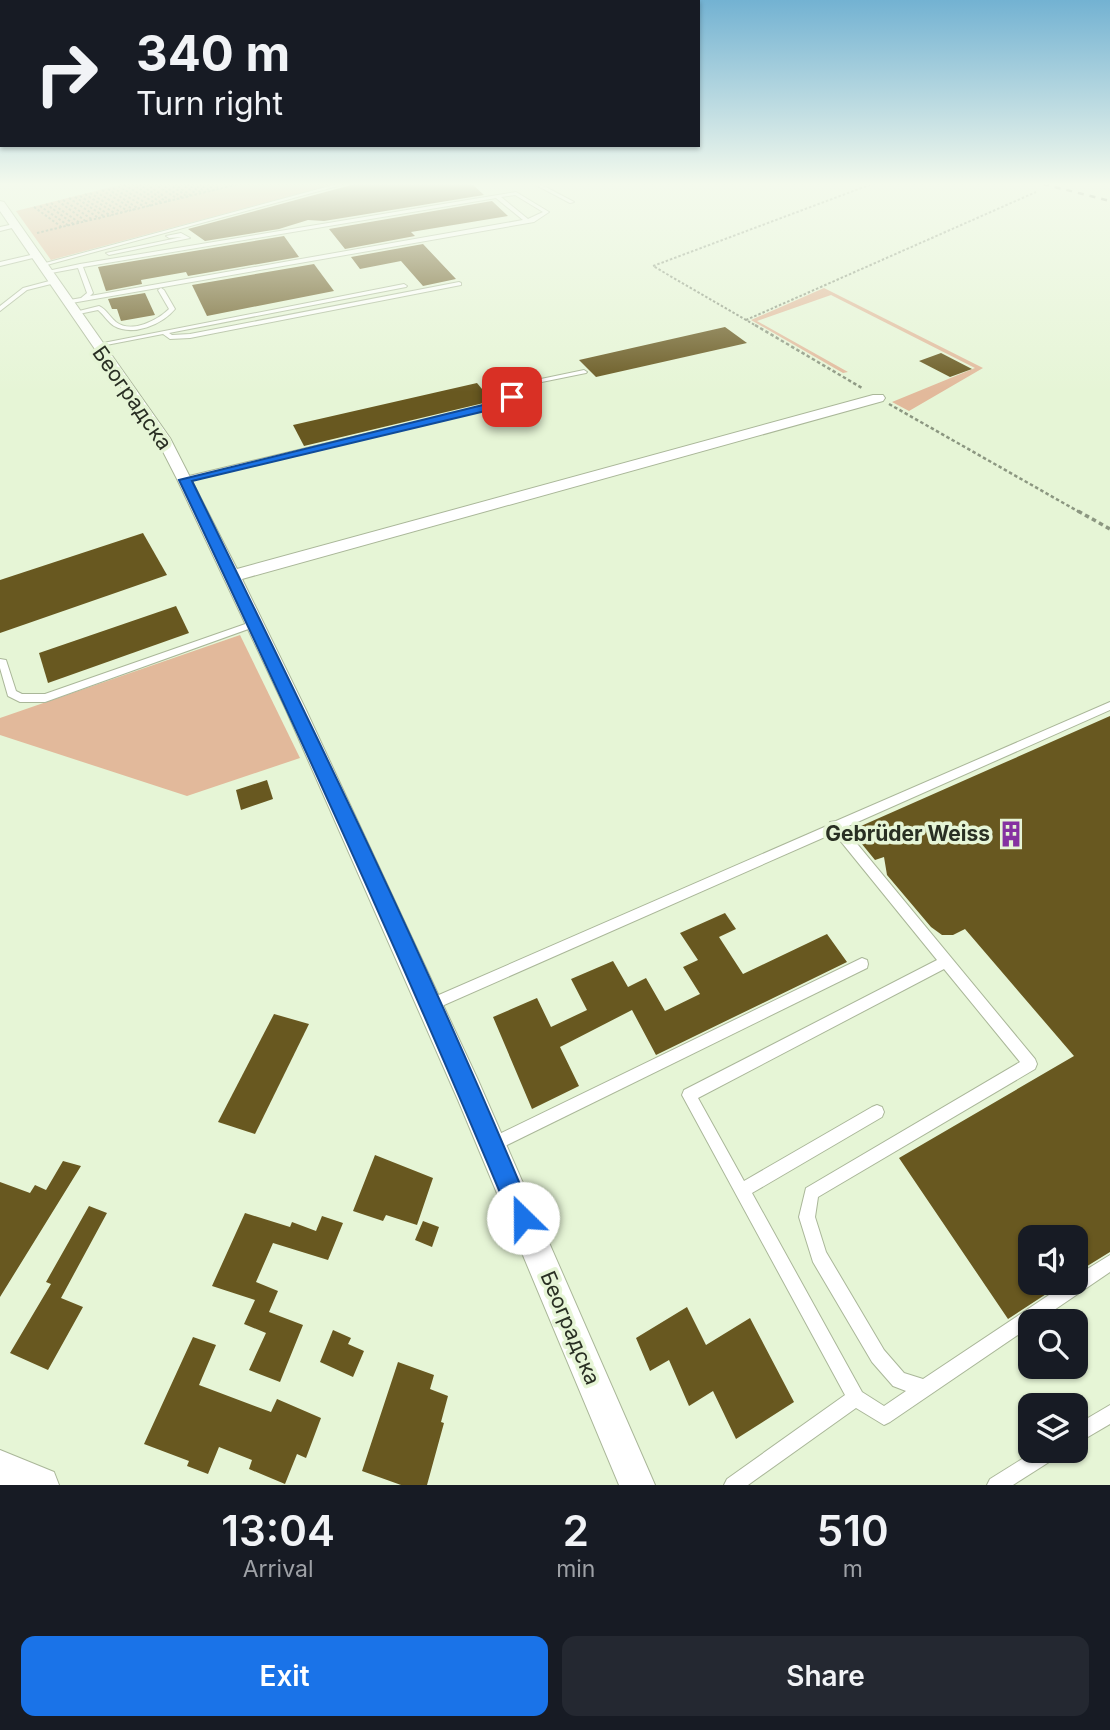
<!DOCTYPE html>
<html lang="en">
<head>
<meta charset="utf-8">
<style>
	body { margin:0; font-family:Inter,sans-serif; background:#242831; color:#f1f3f6; height:100vh; display:flex; flex-direction:column; font-size:26px; white-space:nowrap }
	* { box-sizing:border-box; margin:0 }
	p { font-size:23px; color:#9ea1a6 }
	.icon { flex:none; width:38px; height:38px; fill:none; stroke:currentColor; stroke-width:2; stroke-linecap:round; stroke-linejoin:round }
	.map { position:relative; height:1485px; overflow:hidden }
	.sheet { display:flex; flex-direction:column; background:#171b24; flex:1 }
	.sheet>* { flex:none }
	.guide { position:absolute; left:0px; top:0px; width:700px; height:147px; box-shadow:0 2px 5px #0004; background:#171b24; color:#f1f3f6; overflow:hidden }
	.tools { position:absolute; left:1018px; top:1225px; display:grid; gap:14px }
	.tools a { display:grid; place-items:center; width:70px; height:70px; border-radius:14px; background:#171b24; box-shadow:0 2px 5px #0004; font-size:35px }
	.pin { position:absolute; display:grid; place-items:center; width:60px; height:60px; color:#fff; margin:-30px; border-radius:14px; box-shadow:0 4px 10px #0006 }
	.me { position:absolute; width:77px; margin:-38px; rotate:337deg; stroke-linejoin:round; filter:drop-shadow(0 0 5px #0008) }
	.turn { display:flex; align-items:center; gap:24px; height:147px; padding:0 21px; font-size:32px }
	.turn .icon { width:91px; height:91px; stroke-width:2.5 }
	.turn b { display:block; font-size:49px; line-height:60px }
	.eta { display:flex; justify-content:space-evenly; align-items:center; height:119px; text-align:center }
	.eta b { font-size:42px; font-weight:600; line-height:49px }
	.action { display:flex; gap:14px; margin-top:auto; padding:14px 21px }
	.action a { flex:1; height:80px; border-radius:14px; background:#1a73e8; color:#fff; font-size:28px; font-weight:600; line-height:80px; text-align:center }
	.action a+a { background:#242831; color:#f1f3f6 }
	.map>svg:first-child { display:block }
</style>
</head>
<body>
<div class="map">
<svg width="1110" height="1485" viewBox="0 0 1110 1485">
	<rect width="100%" height="100%" fill="#e6f5d6"/>
	<g fill="#e2b99b">
		<polygon points="123,184 335,184 51,260 16,211"/>
		<polygon points="824,288 983,368 909,411 892,402 975,368 831,295 757,321 848,372 843,373 751,320"/>
		<polygon points="240,635 300,758 187,796 0,735 0,718"/>
	</g>
	<g fill="#685820">
		<polygon points="355,184 472,184 484,195 324,221 308,220 279,229 205,241 188,229"/>
		<polygon points="492,201 508,216 411,232 415,236 345,249 329,229"/>
		<polygon points="284,236 299,257 188,276 186,272 141,280 142,284 106,291 98,267"/>
		<polygon points="423,244 456,279 423,286 401,261 360,269 351,257"/>
		<polygon points="314,264 334,291 207,316 192,285"/>
		<polygon points="145,293 155,315 121,321 117,309 112,309 108,299"/>
		<polygon points="725,327 747,343 596,377 579,360"/>
		<polygon points="941,353 972,369 950,377 919,361"/>
		<polygon points="477,383 492,401 304,446 293,425"/>
		<polygon points="143,533 167,575 0,633 0,580"/>
		<polygon points="176,606 189,633 48,683 39,653"/>
		<polygon points="1110,716 1110,1252 1076,1273 1076,1237 1031,1237 1031,1283 1063,1283 1008,1319 899,1158 1074,1056 965,929 953,935 942,935 931,927 887,875 884,857 875,860 857,838 857,832 861,826"/>
		<polygon points="267,780 273,799 241,810 236,790"/>
		<polygon points="725,913 736,929 719,937 743,974 827,934 847,962 656,1055 632,1010 560,1047 579,1086 532,1109 493,1017 537,998 551,1027 587,1010 571,979 613,961 628,987 646,978 665,1011 700,994 683,967 698,960 680,933"/>
		<polygon points="274,1014 309,1024 255,1134 218,1122"/>
		<polygon points="375,1155 433,1178 417,1225 386,1215 383,1221 353,1211"/>
		<polygon points="63,1161 81,1166 0,1297 0,1182 30,1193 35,1185 46,1190"/>
		<polygon points="89,1206 107,1213 61,1298 83,1307 48,1370 10,1353 51,1284 46,1282"/>
		<polygon points="245,1213 290,1227 292,1222 316,1231 322,1216 343,1223 328,1260 273,1243 256,1282 278,1291 269,1312 303,1325 280,1382 249,1370 266,1333 244,1324 255,1300 212,1286"/>
		<polygon points="423,1221 439,1227 432,1247 415,1240"/>
		<polygon points="687,1307 706,1345 750,1318 794,1402 736,1439 713,1391 689,1406 669,1360 650,1371 636,1338"/>
		<polygon points="333,1330 351,1338 348,1344 364,1351 353,1377 320,1362"/>
		<polygon points="193,1337 216,1345 199,1385 271,1412 277,1399 321,1418 306,1458 297,1454 285,1484 249,1469 252,1460 219,1447 208,1474 187,1466 189,1461 144,1444"/>
		<polygon points="398,1362 434,1375 430,1389 448,1396 441,1422 444,1423 427,1485 401,1485 362,1471"/>
	</g>
	<g fill="none" stroke-linecap="round" stroke-linejoin="round">
		<g stroke="#aab799" stroke-width="2">
			<g id="service">
				<polygon points="337,184 345,184 43,266 38,265"/>
				<polygon points="534,184 540,184 574,202 570,203"/>
				<path d="M516,192L549,212L534,222L66,304L64,303V301L81,298L87,293L78,268L46,274L43,272L80,264ZM515,195L543,212L528,219L501,197ZM496,198L523,220L90,296L93,293L83,267Z"/>
				<polygon points="14,224 16,227 0,231 0,227"/>
				<polygon points="181,233 190,238 109,255 106,253 182,237 169,238 166,236"/>
				<polygon points="35,254 38,256 37,257 0,266 0,262"/>
				<polygon points="53,280 56,282 55,283 27,290 0,311 0,306 23,288"/>
				<polygon points="459,282 461,283 461,285 190,338 170,339 163,334 96,347 93,345 404,284 407,286 406,287 169,333 172,335 190,334"/>
				<path d="M161,288L164,290L175,309C163,324 133,337 114,326C108,322 104,315 98,310L74,315L71,313L99,306C107,310 109,316 116,322C131,334 158,320 169,309L158,290Z"/>
				<polygon points="584,370 587,372 586,373 522,386 517,396 500,406 185,481 181,479 185,477 496,403 512,394 517,384"/>
				<polygon points="254,621 259,624 257,626 45,702 20,702 8,696 0,668 0,659 6,660 16,691 22,694 45,694"/>
				<path d="M1110,702V710L844,828L1035,1059L1037,1064L1035,1069L818,1197L815,1217L826,1252L884,1350L904,1373L923,1379L1067,1283H1076V1276L1110,1255V1272L1038,1321H1031V1326L890,1422L884,1425L856,1408L748,1485H724L727,1479L845,1395L682,1095L684,1090L937,960L834,833L435,1009L430,1011L425,1009L423,1005L425,1001L829,825L830,822L836,821ZM944,969L1020,1062L806,1188L799,1217L813,1262L872,1362L893,1386L906,1391L884,1406L862,1392L752,1193L882,1117L884,1112L882,1107L877,1105L872,1107L744,1181L698,1098Z"/>
				<polygon points="862,958 867,960 868,964 867,968 499,1149 494,1151 489,1149 487,1144 489,1139"/>
				<polygon points="1110,1405 1110,1424 1076,1444 1076,1425"/>
				<polygon points="1035,1451 1060,1451 1057,1457 1013,1485 987,1485 990,1479"/>
			</g>
		</g>
		<g stroke="#aab799" stroke-width="2">
			<g id="minor">
				<polygon points="0,201 4,202 170,438 237,569 873,395 883,395 885,398 883,401 242,579 306,710 478,1080 655,1485 619,1485 458,1100 286,710 177,479 156,438 0,211"/>
				<polygon points="0,1450 54,1472 59,1485 0,1485"/>
			</g>
		</g>
		<g stroke="#8c9781" stroke-width="2" stroke-dasharray="2.5 2" stroke-linecap="butt">
			<polyline points="132,184 162,203"/>
			<polyline points="139,184 167,202"/>
			<polyline points="146,184 171,201"/>
			<polyline points="154,184 178,199"/>
			<polyline points="161,184 183,198"/>
			<polyline points="169,184 188,197"/>
			<polyline points="174,184 192,196"/>
			<polyline points="181,184 197,194"/>
			<polyline points="187,184 202,193"/>
			<polyline points="193,184 206,192"/>
			<polyline points="199,184 211,191"/>
			<polyline points="206,184 215,190"/>
			<polyline points="212,184 220,189"/>
			<polyline points="124,185 157,204"/>
			<polyline points="118,186 151,206"/>
			<polyline points="113,188 145,207"/>
			<polyline points="108,189 139,209"/>
			<polyline points="102,190 134,210"/>
			<polyline points="96,192 128,211"/>
			<polyline points="90,193 122,213"/>
			<polyline points="85,194 116,214"/>
			<polyline points="80,196 111,216"/>
			<polyline points="75,197 105,217"/>
			<polyline points="69,198 100,219"/>
			<polyline points="63,200 93,220"/>
			<polyline points="58,201 87,222"/>
			<polyline points="51,203 80,223"/>
			<polyline points="46,204 75,225"/>
			<polyline points="40,206 69,226"/>
			<polyline points="34,207 63,228"/>
			<polyline points="37,233 239,184"/>
			<polyline points="746,320 1036,192"/>
			<polyline points="758,327 653,266 872,184"/>
		</g>
		<g stroke="#8c9781" stroke-width="2.5" stroke-dasharray="3.5 2.5" stroke-linecap="butt">
			<polyline points="755,325 862,388"/>
			<polyline points="889,404 1081,513"/>
		</g>
		<polyline stroke="#8c9781" stroke-width="3.5" stroke-dasharray="4.5 3.5" stroke-linecap="butt" points="1078,511 1110,529"/>
		<use href="#service" fill="#fff" fill-rule="evenodd"/>
		<use href="#minor" fill="#fff" fill-rule="evenodd"/>
		<polyline stroke="#6c7663" stroke-width="2.5" stroke-dasharray="6 6" stroke-linecap="butt" points="1043,184 1110,201"/>
	</g>
	<linearGradient id="sky" x2="0" y2="1"><stop stop-color="#73b2d2"/><stop offset="0.47" stop-color="#f4faed"/><stop offset="1" stop-color="#f4faed" stop-opacity="0"/></linearGradient>
	<rect width="1110" height="392" fill="url(#sky)"/>
	<path fill="#1a73e8" stroke="#114b97" stroke-width="2" d="M512,394L516,395V399L502,407L192,481C311,724 431,968 534,1218L531,1226L523,1229L514,1226C409,974 296,726 179,480L495,402Z"/>
	<defs>
		<g id="building-bare" transform="scale(2.1)"><path d="M-4-6H4V6H1V3H-1V6H-4ZM-2.5-4.3h1.7v1.8h-1.7ZM.8-4.3h1.7v1.8H.8ZM-2.5-1h1.7V.8h-1.7ZM.8-1h1.7V.8H.8Z" fill="#8532a1" stroke="#e6f5d6" stroke-width="2.5" paint-order="stroke"/></g>
	</defs>
	<g fill-rule="evenodd">
		<use href="#building-bare" x="1011" y="834"/>
	</g>
	<g text-anchor="middle" stroke-width="7" stroke-linejoin="round" paint-order="stroke">
		<g font-size="21" fill="#292f23" stroke="#e6f5d6">
			<text transform="translate(132 398) rotate(55)" y="7">Београдска</text>
			<text transform="translate(570 1328) rotate(67)" y="7">Београдска</text>
		</g>
		<g font-size="21" font-weight="bold" fill="#292f23" stroke="#e6f5d6" text-anchor="end">
			<text x="990" y="841">Gebrüder Weiss</text>
		</g>
	</g>
</svg>
<div class="tools">
<a><svg class="icon" aria-label="sound" viewBox="0 0 24 24"><path d="M4 9h4l5-4v14l-5-4H4zM17 9q2 3 0 6"/></svg></a>
<a><svg class="icon" aria-label="search" viewBox="0 0 24 24"><circle cx="10" cy="10" r="6"/><path d="M15 15l6 6"/></svg></a>
<a><svg class="icon" aria-label="layers" viewBox="0 0 24 24"><path d="M12 4l9 5-9 5-9-5zM3 14l9 5 9-5"/></svg></a>
</div>
<div class="pin" style="left:512px;top:397px;background:#d93025"><svg class="icon" aria-label="arrive" viewBox="0 0 24 24"><path d="M6 21V4h12l-3 4 3 4H6"/></svg></div>
<svg class="me" style="left:523px;top:1218px" viewBox="-20 -20 40 40"><circle r="19" fill="#fff"/><path d="M0-13L10 11 0 6-10 11z" fill="#1a73e8"/></svg>
<div class="guide">
<div class="turn"><svg class="icon" aria-label="right" viewBox="0 0 24 24"><path d="M7 20v-9h11M14 6l5 5-5 5"/></svg><div><b>340 m</b>Turn right</div></div>
</div>
</div>
<section class="sheet">
<div class="eta">
<div><b>13:04</b><p>Arrival</p></div>
<div><b>2</b><p>min</p></div>
<div><b>510</b><p>m</p></div>
</div>
<div class="action"><a>Exit</a><a>Share</a></div>
</section>
</body>
</html>
